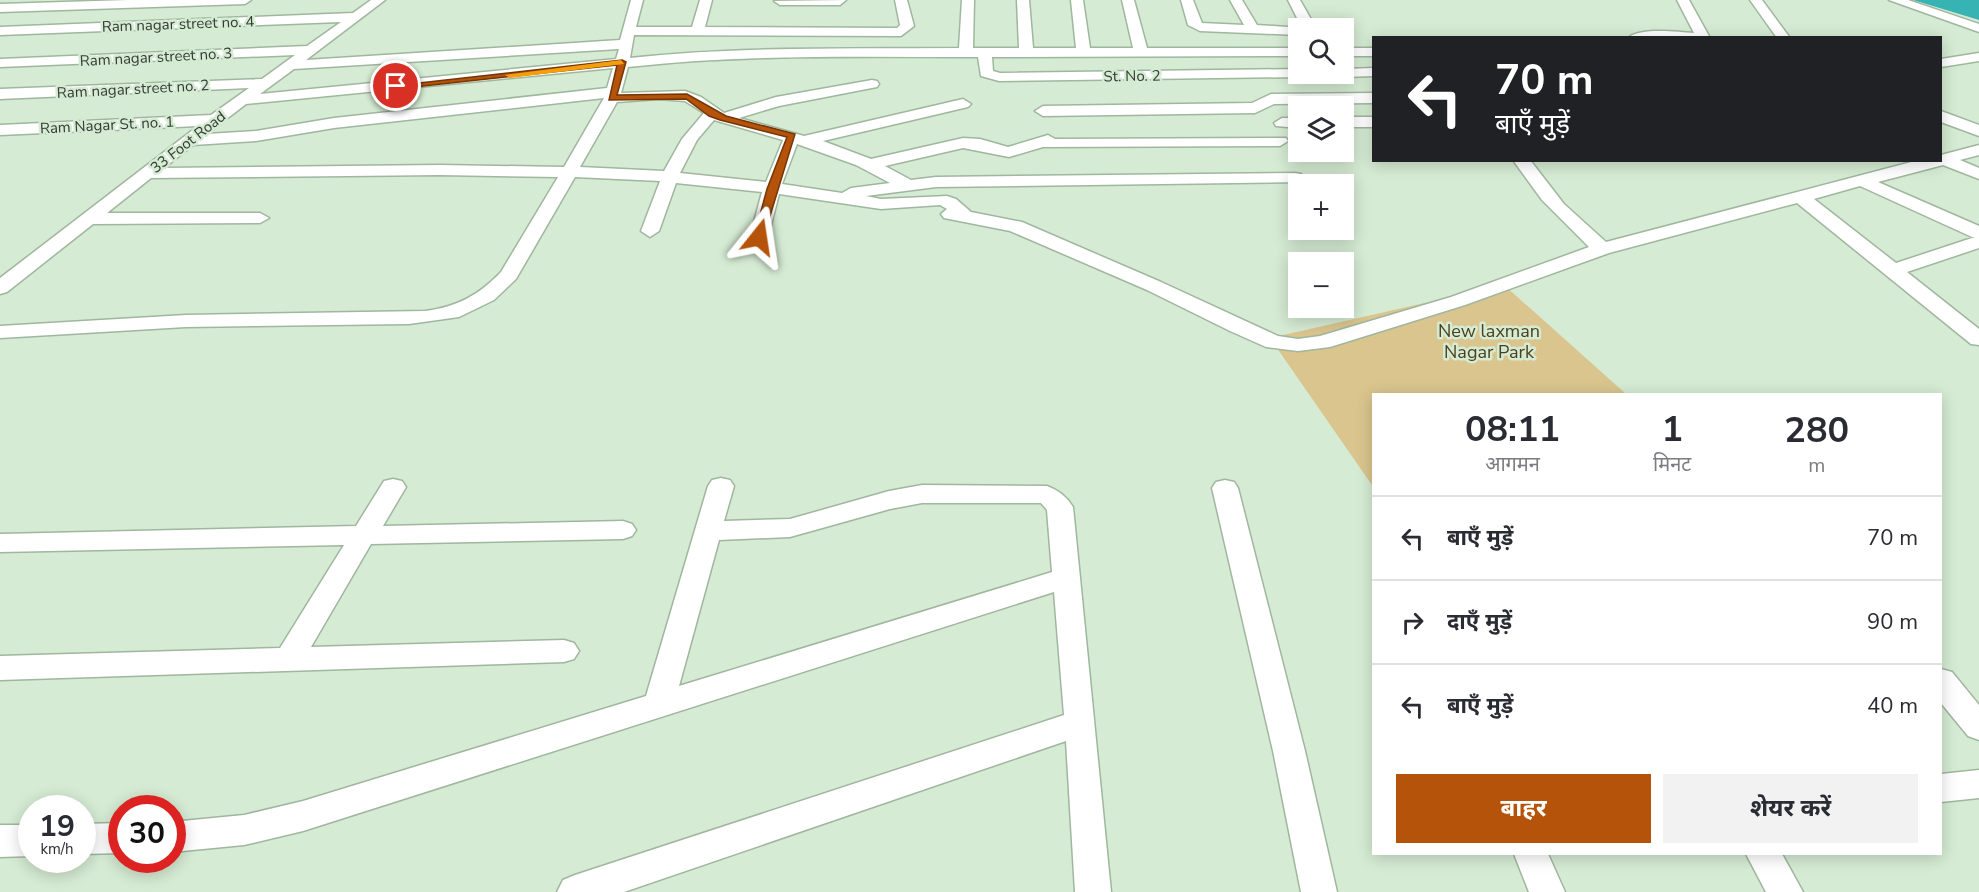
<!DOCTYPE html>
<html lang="hi">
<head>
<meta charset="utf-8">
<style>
	body { margin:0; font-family:"Nunito Sans","Noto Sans Devanagari",sans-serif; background:#f2f2f3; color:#2b2b33; height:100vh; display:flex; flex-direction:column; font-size:22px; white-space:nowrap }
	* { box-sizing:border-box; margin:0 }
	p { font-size:20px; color:#7c7c81 }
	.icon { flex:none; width:33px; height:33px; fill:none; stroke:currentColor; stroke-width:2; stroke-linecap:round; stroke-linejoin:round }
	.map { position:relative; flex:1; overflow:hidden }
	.side { position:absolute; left:1372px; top:393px; width:570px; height:462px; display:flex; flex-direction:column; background:#fff; border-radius:0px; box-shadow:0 3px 15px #0003 }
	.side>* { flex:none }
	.top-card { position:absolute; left:1372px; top:36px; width:570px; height:126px; border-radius:0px; box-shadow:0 3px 15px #0003; background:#202124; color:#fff; overflow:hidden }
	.buttons { position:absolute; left:1288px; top:18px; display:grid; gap:12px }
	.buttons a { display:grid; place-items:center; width:66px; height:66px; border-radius:0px; background:#fff; box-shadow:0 3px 15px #0003; font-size:30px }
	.speed { position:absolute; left:18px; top:795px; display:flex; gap:12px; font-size:30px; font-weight:700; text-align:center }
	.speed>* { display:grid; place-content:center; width:78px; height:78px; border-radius:50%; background:#fff; box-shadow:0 3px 15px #0003; line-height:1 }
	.speed small { font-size:15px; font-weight:400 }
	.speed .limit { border:9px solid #d22; background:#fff; color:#111 }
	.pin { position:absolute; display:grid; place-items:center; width:51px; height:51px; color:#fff; margin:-26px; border:3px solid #fff; border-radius:50%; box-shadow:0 2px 6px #0007 }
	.me { position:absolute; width:66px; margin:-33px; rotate:15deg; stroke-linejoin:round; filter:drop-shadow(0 0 4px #0008) }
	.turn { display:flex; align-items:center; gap:21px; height:126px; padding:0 24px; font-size:27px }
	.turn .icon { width:78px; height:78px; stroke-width:2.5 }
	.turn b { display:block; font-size:42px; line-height:51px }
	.eta { display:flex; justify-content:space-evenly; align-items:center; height:102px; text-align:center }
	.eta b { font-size:36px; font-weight:700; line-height:42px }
	.primary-button { display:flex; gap:12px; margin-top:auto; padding:12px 24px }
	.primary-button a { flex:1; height:69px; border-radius:0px; background:#b45309; color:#fff; font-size:24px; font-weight:700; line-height:69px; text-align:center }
	.primary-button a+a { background:#f2f2f3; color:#2b2b33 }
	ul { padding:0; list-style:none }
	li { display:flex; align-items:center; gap:18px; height:84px; padding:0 24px; border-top:2px solid #e1e1e2 }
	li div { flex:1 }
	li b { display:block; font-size:22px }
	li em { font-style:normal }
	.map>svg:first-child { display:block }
</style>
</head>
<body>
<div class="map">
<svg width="1979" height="892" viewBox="0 0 1979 892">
	<rect width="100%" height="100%" fill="#d5ebd3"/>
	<polygon fill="#dac58e" points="1504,285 1626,394 1374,394 1374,488 1270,338"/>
	<polygon fill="#37b3b4" points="1913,0 1979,0 1979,20"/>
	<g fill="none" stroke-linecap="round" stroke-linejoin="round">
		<g stroke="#a0b69e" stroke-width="3">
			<g id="minor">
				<polygon points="128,0 251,0 245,4 0,12 0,4"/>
				<path d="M371,0H385L306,60L620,40L631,0H643L636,27H692L700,0H712L705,27L897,28L900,25L895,0H907L914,26L901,36L634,35L630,58C740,46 849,49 959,48L962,0H974L973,48H1019L1017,0H1029L1033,48H1076L1071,0H1083L1090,48H1133L1122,0H1134L1147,48H1299V56L992,57L993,71L1000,73L1299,69V74H1306L1299,77L999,81L981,76L978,57C861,57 744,54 628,67L621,93L685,91L701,97L724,113L776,97L872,80L877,81L879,84L877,87L779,106L739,118L804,136L963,99L971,104L968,107L823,141L871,159L963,138L980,139L1008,147L1048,135L1055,139L1286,138L1288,141L1280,146L1043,147L1009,157L963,148L885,166L911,180L936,177L1295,173L1301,174L1304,178L1301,182L936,187L866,196L881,199L947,196L956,199L971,212L1022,222L1161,282L1278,336L1298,339L1320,336L1451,297L1589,247L1542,200L1513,160H1530L1564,204L1606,242L1919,160H1941V155L1979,145V155L1960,160L1979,168V179L1943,165L1878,182L1979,226V248L1907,272L1979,329V345L1971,344L1797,203L1609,253L1465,305L1330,347L1298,351L1266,347L1230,331L1147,290L1010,231L944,218L941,214L947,209L940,205L881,209L779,194L768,237L759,243L750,237L762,192L676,183L659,231L650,237L641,231L660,181L575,177L516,279L494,300L459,317L409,324L186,327L0,338V326L186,315L425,311C457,307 479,295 501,272L558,177L440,175L151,178L107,213H260L269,218L260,223L93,224L7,292L0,294V278L198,126L0,135V125L211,115L249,88L0,99V89L262,79L295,55L0,67V59L307,46L341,22L0,35V27L353,13ZM619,49L616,59L260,94L294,69ZM613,68L607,88L334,118L256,131L207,134L246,104ZM604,98L564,167L440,165L164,168L193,145L256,141L334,128ZM658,99L685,101L704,113L682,139L664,171L580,167L617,102ZM714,120L783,140L766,182L680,173L697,140ZM797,144L856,165L890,183L851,188L842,193L782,184ZM1860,186L1972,237H1975L1896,263L1814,199Z"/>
				<polygon points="846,0 840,5 780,5 774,1"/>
				<polygon points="1181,0 1193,0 1202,23 1244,25 1230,0 1242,0 1257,25 1302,28 1288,0 1300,0 1316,28 1299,28 1299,35 1200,31 1188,25"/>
				<path d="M1677,0H1689L1710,38H1628C1640,27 1678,32 1694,33Z"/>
				<polygon points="1750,0 1762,0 1790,38 1777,38"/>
				<polygon points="1889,0 1908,0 1979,24 1979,32"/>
				<rect x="1344" y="48" width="30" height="8"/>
				<polygon points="1979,53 1979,61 1941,67 1941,59"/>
				<polygon points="1374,68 1374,76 1344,77 1337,74 1344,74 1344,69"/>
				<polygon points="1374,93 1374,103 1274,104 1255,113 1043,116 1035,111 1043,106 1252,103 1271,94"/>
				<polygon points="1941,111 1979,125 1979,136 1941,122"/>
				<rect x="1344" y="117" width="30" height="10"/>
				<polygon points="1282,118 1299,118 1299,128 1276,126 1274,123"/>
				<path d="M721,478L730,480L734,486L724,521L790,519L889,491L922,485L1047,486C1058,490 1067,497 1073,507L1111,892H1075L1066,741L624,892H557L563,880L575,875L1064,715L1054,592L303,831L244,845L172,852V822L244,815L303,801L646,696L708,486L712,480ZM922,503H1041L1047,510L1052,572L679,686L719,540L790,537L890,509Z"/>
				<polygon points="393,479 402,481 406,487 383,526 623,521 632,524 636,530 632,536 623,539 371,544 311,647 564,640 574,643 579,651 574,659 564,662 0,680 0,656 280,648 344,545 0,552 0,534 356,526 384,481"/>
				<polygon points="1225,480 1234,482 1238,488 1305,751 1337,892 1301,892 1273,751 1212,488 1216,482"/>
				<polygon points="1941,669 1952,672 1979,705 1979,740 1968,736 1941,703"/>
				<polygon points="1979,770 1979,798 1941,802 1941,774"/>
				<polygon points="122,823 122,853 82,854 82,824"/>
				<polygon points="0,825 32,825 32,856 0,857"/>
				<polygon points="1514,854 1548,854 1565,892 1529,892"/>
				<polygon points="1746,854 1782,854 1803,892 1766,892"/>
			</g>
		</g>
		<use href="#minor" fill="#fff" fill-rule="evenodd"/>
	</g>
	<polygon fill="#b45309" stroke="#753606" stroke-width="1.5" points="622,60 626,62 617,95 687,94 726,116 795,134 763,239 754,237 767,189 787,137 720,120 709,116 686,99 609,100 617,65 396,89 392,86"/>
	<polygon fill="#f59e0b" points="621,60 624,64 510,78 505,75"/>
	<g text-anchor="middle" stroke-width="5" stroke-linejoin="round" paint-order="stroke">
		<g font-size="15" fill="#333c33" stroke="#d5ebd3">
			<text transform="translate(178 24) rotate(-2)" y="5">Ram nagar street no. 4</text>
			<text transform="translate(156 57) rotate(-3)" y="5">Ram nagar street no. 3</text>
			<text transform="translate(1132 76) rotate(-1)" y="5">St. No. 2</text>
			<text transform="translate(133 89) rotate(-3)" y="5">Ram nagar street no. 2</text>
			<text transform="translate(107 125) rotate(-3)" y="5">Ram Nagar St. no. 1</text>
			<text transform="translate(188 142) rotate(-38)" y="5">33 Foot Road</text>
		</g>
		<g font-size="18" fill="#4c3f1c" stroke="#d5ebd3">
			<text x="1489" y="337">New laxman<tspan x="1489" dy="21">Nagar Park</tspan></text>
		</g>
	</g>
</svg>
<div class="buttons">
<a><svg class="icon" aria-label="search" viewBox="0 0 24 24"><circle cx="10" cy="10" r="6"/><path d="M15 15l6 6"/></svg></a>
<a><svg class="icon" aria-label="layers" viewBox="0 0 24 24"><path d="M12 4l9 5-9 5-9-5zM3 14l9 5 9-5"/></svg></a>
<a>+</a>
<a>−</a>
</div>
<div class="speed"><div>19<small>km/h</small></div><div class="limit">30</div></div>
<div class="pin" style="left:396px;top:86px;background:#d93025"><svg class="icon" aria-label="arrive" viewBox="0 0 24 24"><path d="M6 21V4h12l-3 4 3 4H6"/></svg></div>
<svg class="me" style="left:759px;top:237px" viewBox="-20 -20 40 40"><path d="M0-17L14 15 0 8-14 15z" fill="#b45309" stroke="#fff" stroke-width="4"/></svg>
<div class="top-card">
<div class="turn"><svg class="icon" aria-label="left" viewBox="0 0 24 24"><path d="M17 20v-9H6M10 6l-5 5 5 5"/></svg><div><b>70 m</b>बाएँ मुड़ें</div></div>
</div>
<section class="side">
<div class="eta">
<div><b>08:11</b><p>आगमन</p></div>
<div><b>1</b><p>मिनट</p></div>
<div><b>280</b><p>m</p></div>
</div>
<ul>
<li><svg class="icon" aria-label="left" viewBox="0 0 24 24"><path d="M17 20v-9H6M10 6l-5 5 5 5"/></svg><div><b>बाएँ मुड़ें</b></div><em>70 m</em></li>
<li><svg class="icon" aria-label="right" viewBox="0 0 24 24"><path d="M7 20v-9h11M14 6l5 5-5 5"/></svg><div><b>दाएँ मुड़ें</b></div><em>90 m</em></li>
<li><svg class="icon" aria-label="left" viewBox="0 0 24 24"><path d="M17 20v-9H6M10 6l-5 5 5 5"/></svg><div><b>बाएँ मुड़ें</b></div><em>40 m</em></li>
</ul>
<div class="primary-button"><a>बाहर</a><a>शेयर करें</a></div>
</section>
</div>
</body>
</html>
